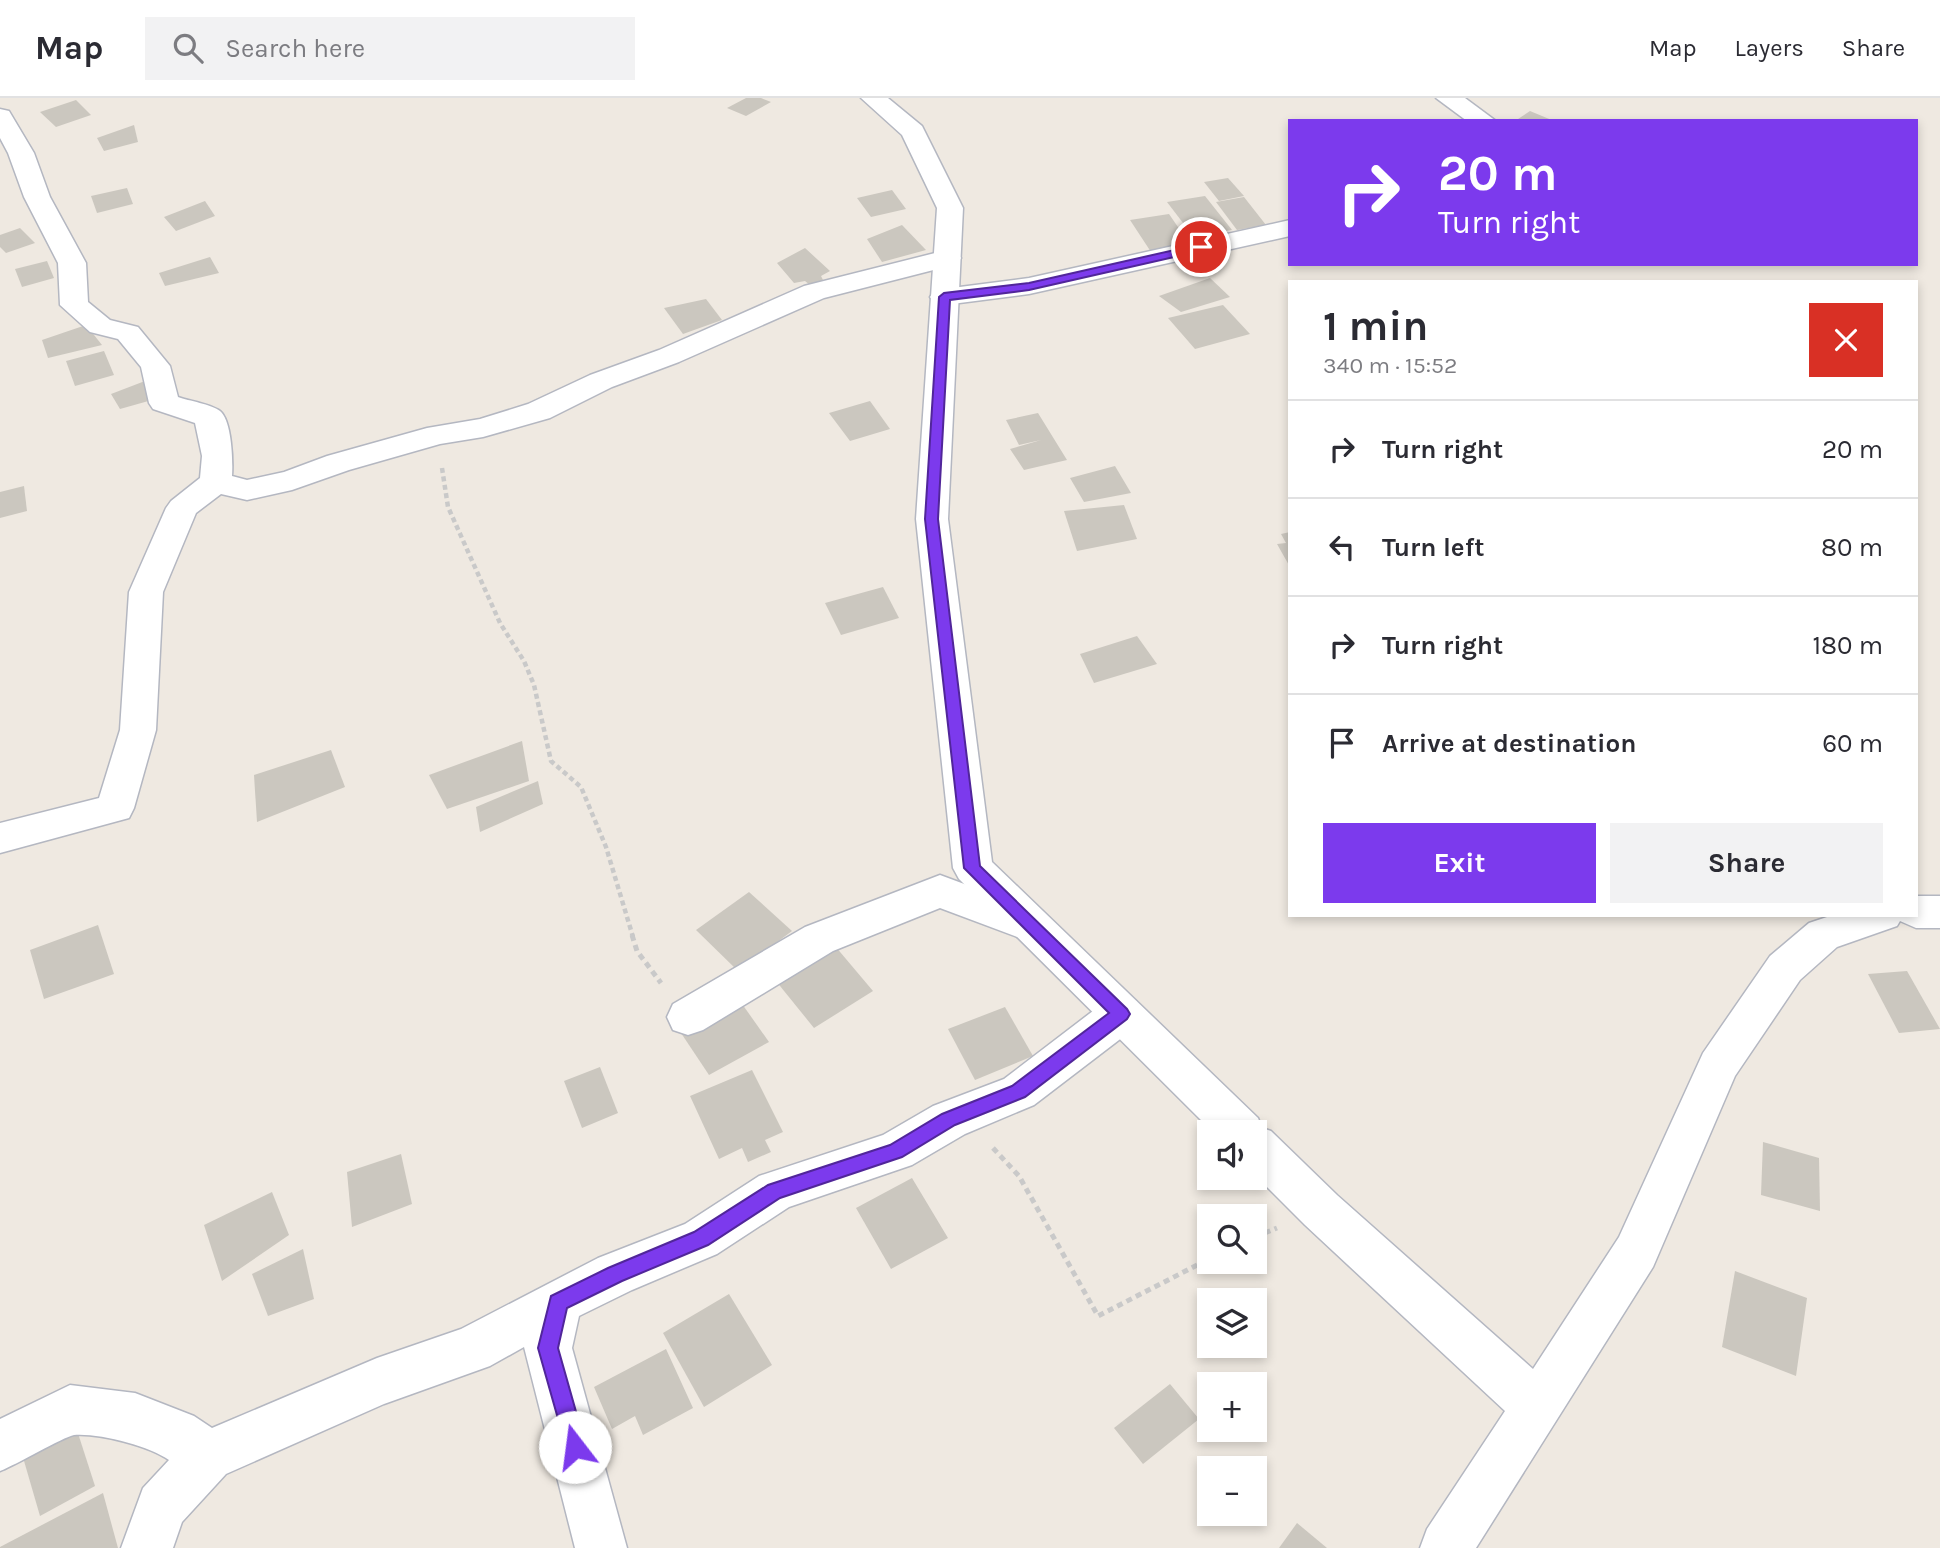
<!DOCTYPE html>
<html lang="en">
<head>
<meta charset="utf-8">
<style>
	body { margin:0; font-family:Karla,sans-serif; background:#f2f2f3; color:#2b2b33; height:100vh; display:flex; flex-direction:column; font-size:26px; white-space:nowrap }
	* { box-sizing:border-box; margin:0 }
	p { font-size:23px; color:#7c7c81 }
	.icon { flex:none; width:38px; height:38px; fill:none; stroke:currentColor; stroke-width:2; stroke-linecap:round; stroke-linejoin:round }
	.map { position:relative; flex:1; overflow:hidden }
	.side { position:absolute; left:1288px; top:182px; width:630px; height:637px; display:flex; flex-direction:column; background:#fff; border-radius:0px; box-shadow:0 4px 10px #0003 }
	.side>* { flex:none }
	.top-card { position:absolute; left:1288px; top:21px; width:630px; height:147px; border-radius:0px; box-shadow:0 4px 10px #0003; background:#7c3aed; color:#fff; overflow:hidden }
	.tools { position:absolute; left:1197px; top:1022px; display:grid; gap:14px }
	.tools a { display:grid; place-items:center; width:70px; height:70px; border-radius:0px; background:#fff; box-shadow:0 4px 10px #0003; font-size:35px }
	.pin { position:absolute; display:grid; place-items:center; width:60px; height:60px; color:#fff; margin:-30px; border:4px solid #fff; border-radius:50%; box-shadow:0 2px 7px #0007 }
	.me { position:absolute; width:77px; margin:-38px; rotate:345deg; stroke-linejoin:round; filter:drop-shadow(0 0 5px #0008) }
	.turn { display:flex; align-items:center; gap:24px; height:147px; padding:0 35px; font-size:32px }
	.turn .icon { width:91px; height:91px; stroke-width:2.5 }
	.turn b { display:block; font-size:49px; line-height:60px }
	.round { display:grid; place-items:center; flex:none; width:74px; height:74px; border-radius:0px; background:#f2f2f3 }
	.head { display:flex; align-items:center; justify-content:space-between; height:119px; padding:0 35px }
	h1 { font-size:42px; font-weight:700; line-height:52px }
	.cta { display:flex; gap:14px; margin-top:auto; padding:14px 35px }
	.cta a { flex:1; height:80px; border-radius:0px; background:#7c3aed; color:#fff; font-size:28px; font-weight:700; line-height:80px; text-align:center }
	.cta a+a { background:#f2f2f3; color:#2b2b33 }
	ul { padding:0; list-style:none }
	li { display:flex; align-items:center; gap:21px; height:98px; padding:0 35px; border-top:2px solid #e1e1e2 }
	li div { flex:1 }
	li b { display:block; font-size:26px }
	li em { font-style:normal }
	header { display:flex; align-items:center; gap:42px; box-sizing:border-box; height:98px; padding:0 35px; background:#fff; border-bottom:2px solid #e1e1e2 }
	header strong { font-size:33px }
	nav { display:flex; gap:38px; margin-inline-start:auto; font-size:24px }
	.search { width:490px; height:63px; background:#f2f2f3; display:flex; align-items:center; gap:18px; box-sizing:border-box; padding:0 24px; border-radius:0px; color:#7c7c81; font-size:26px }
	.map>svg:first-child { display:block }
</style>
</head>
<body>
<header>
<strong>Map</strong>
<div class="search"><svg class="icon" aria-label="search" viewBox="0 0 24 24"><circle cx="10" cy="10" r="6"/><path d="M15 15l6 6"/></svg>Search here</div>
<nav><a>Map</a><a>Layers</a><a>Share</a></nav>
</header>
<div class="map">
<svg width="1940" height="1450" viewBox="0 0 1940 1450">
	<rect width="100%" height="100%" fill="#efe9e1"/>
	<g fill="#cbc7bf">
		<polygon points="746,0 761,0 771,4 746,18 727,10"/>
		<polygon points="76,2 91,17 56,29 40,14"/>
		<polygon points="1530,13 1554,23 1515,23"/>
		<polygon points="134,27 138,44 104,53 97,40"/>
		<polygon points="1228,80 1244,98 1219,103 1204,84"/>
		<polygon points="127,90 133,106 97,115 91,98"/>
		<polygon points="892,92 906,111 871,119 857,100"/>
		<polygon points="1205,98 1232,132 1193,138 1167,104"/>
		<polygon points="1244,99 1266,127 1237,132 1216,104"/>
		<polygon points="205,103 215,118 176,133 164,119"/>
		<polygon points="1169,116 1191,148 1151,154 1130,122"/>
		<polygon points="902,127 926,152 882,164 867,141"/>
		<polygon points="20,130 35,145 6,155 0,149 0,137"/>
		<polygon points="805,150 830,173 821,178 823,182 810,187 805,183 794,185 777,165"/>
		<polygon points="210,159 219,175 165,188 159,175"/>
		<polygon points="47,163 54,180 22,189 15,171"/>
		<polygon points="1210,180 1230,199 1181,214 1159,198"/>
		<polygon points="706,201 722,222 683,236 664,210"/>
		<polygon points="1223,207 1250,236 1195,251 1168,220"/>
		<polygon points="86,227 102,247 48,260 42,242"/>
		<polygon points="104,253 114,277 75,288 66,263"/>
		<polygon points="145,283 152,302 120,311 111,296"/>
		<polygon points="870,303 890,331 850,343 829,315"/>
		<polygon points="1038,315 1067,362 1024,372 1010,351 1041,342 1019,347 1006,322"/>
		<polygon points="1115,368 1131,395 1084,404 1070,380"/>
		<polygon points="24,388 27,413 0,420 0,394"/>
		<polygon points="1124,407 1137,441 1077,453 1064,413"/>
		<polygon points="1290,434 1290,469 1277,446 1286,445 1281,436"/>
		<polygon points="883,489 899,520 841,537 825,505"/>
		<polygon points="1137,538 1157,566 1094,585 1080,556"/>
		<polygon points="522,643 529,683 447,711 429,677"/>
		<polygon points="331,652 345,689 257,724 254,677"/>
		<polygon points="538,683 543,706 480,734 476,709"/>
		<polygon points="749,794 792,833 738,873 696,832"/>
		<polygon points="98,827 114,876 44,901 30,852"/>
		<polygon points="835,848 873,893 814,930 776,883"/>
		<polygon points="1907,873 1940,931 1899,935 1868,876"/>
		<polygon points="740,903 769,944 709,977 681,935"/>
		<polygon points="1005,909 1033,958 975,982 948,931"/>
		<polygon points="600,969 618,1015 582,1030 564,983"/>
		<polygon points="752,972 783,1034 765,1042 771,1054 748,1064 742,1050 719,1061 690,998"/>
		<polygon points="1763,1044 1819,1060 1820,1113 1761,1097"/>
		<polygon points="401,1056 412,1106 352,1129 347,1074"/>
		<polygon points="912,1080 948,1140 891,1171 856,1110"/>
		<polygon points="272,1094 289,1137 222,1183 204,1127"/>
		<polygon points="303,1151 314,1201 268,1218 252,1176"/>
		<polygon points="1735,1173 1807,1200 1796,1278 1722,1249"/>
		<polygon points="729,1196 772,1267 704,1309 663,1235"/>
		<polygon points="666,1251 693,1310 643,1337 635,1318 612,1331 594,1289"/>
		<polygon points="1170,1286 1199,1321 1143,1366 1114,1330"/>
		<polygon points="75,1326 95,1388 40,1418 22,1356"/>
		<polygon points="103,1395 118,1450 0,1450 0,1449"/>
		<polygon points="1297,1425 1327,1450 1279,1450"/>
	</g>
	<g fill="none" stroke-linecap="round" stroke-linejoin="round">
		<g stroke="#b4b7c1" stroke-width="3">
			<g id="street">
				<polygon points="1436,0 1465,0 1496,23 1467,23"/>
				<path d="M0,11L9,13L34,55L50,99L86,165L88,204L110,222L138,229L170,268L178,299C189,303 211,306 220,313C232,323 233,364 232,378L247,382L284,374L327,358L427,330L480,321L528,306L590,277L659,252L804,188L947,152L957,154L961,160L957,166L824,200L679,264L612,289L550,320L483,339L440,346L349,372L292,392L247,402L221,396L196,415L163,494L156,632L134,710L129,720L0,755V725L99,700L120,632L129,494L166,410L171,403L200,380L202,358L195,325L153,311L149,305L141,269L118,241L90,234L60,207L58,165L24,99L8,55L0,40Z"/>
				<polygon points="1290,122 1290,138 1029,196 944,207 934,205 930,199 934,193 944,191 1029,180"/>
				<polygon points="940,777 1045,816 1051,828 1045,840 1031,844 940,810 833,853 703,932 688,937 673,932 667,919 673,906 805,829"/>
				<path d="M1121,898L1136,903L1142,916L1136,929L1034,1007L965,1036L912,1067L789,1109L717,1156L632,1192L579,1218L572,1250L627,1450H575L524,1249L490,1268L384,1306L226,1376L182,1424L173,1450H121L143,1390L169,1362C149,1348 99,1335 74,1337C63,1339 16,1367 0,1373V1321L70,1287L135,1295L194,1318L212,1330L377,1260L461,1231L598,1160L685,1126L759,1078L883,1037L933,1008L1004,981L1106,903Z"/>
			</g>
		</g>
		<g stroke="#b4b7c1" stroke-width="3">
			<polygon id="secondary" points="861,0 888,0 922,28 963,110 948,421 992,764 1258,1020 1262,1030 1271,1033 1337,1097 1533,1271 1619,1139 1703,955 1770,858 1809,825 1833,817 1916,817 1916,798 1940,798 1940,830 1916,830 1900,823 1897,828 1837,849 1800,882 1735,978 1653,1169 1476,1450 1420,1450 1427,1431 1505,1313 1305,1127 1255,1077 1255,1034 1213,1034 959,781 953,770 916,421 937,110 902,37"/>
		</g>
		<polyline stroke="#c9c9c9" stroke-width="4.5" stroke-dasharray="5 3.5" stroke-linecap="butt" points="442,370 448,409 500,525 524,563 534,587 551,663 581,689 606,749 633,839"/>
		<g stroke="#c9c9c9" stroke-width="5" stroke-dasharray="6 4.5" stroke-linecap="butt">
			<polyline points="632,837 637,853 661,885"/>
			<polyline points="993,1050 1019,1078 1098,1218 1209,1161"/>
			<polyline points="1255,1139 1277,1130"/>
		</g>
		<use href="#street" fill="#fff" fill-rule="evenodd"/>
		<use href="#secondary" fill="#fff" fill-rule="evenodd"/>
	</g>
	<polygon fill="#7c3aed" stroke="#51269a" stroke-width="2" points="1201,146 1207,149 1205,152 1029,192 950,202 938,421 980,768 1127,911 1130,916 1127,921 1025,999 955,1027 902,1059 780,1100 708,1147 622,1183 567,1210 558,1250 586,1349 583,1356 575,1359 568,1356 538,1250 551,1198 608,1170 694,1134 768,1087 890,1047 942,1016 1012,988 1109,915 964,770 925,421 939,199 944,195 1029,185"/>
</svg>
<div class="tools">
<a><svg class="icon" aria-label="sound" viewBox="0 0 24 24"><path d="M4 9h4l5-4v14l-5-4H4zM17 9q2 3 0 6"/></svg></a>
<a><svg class="icon" aria-label="search" viewBox="0 0 24 24"><circle cx="10" cy="10" r="6"/><path d="M15 15l6 6"/></svg></a>
<a><svg class="icon" aria-label="layers" viewBox="0 0 24 24"><path d="M12 4l9 5-9 5-9-5zM3 14l9 5 9-5"/></svg></a>
<a>+</a>
<a>−</a>
</div>
<div class="pin" style="left:1201px;top:149px;background:#d93025"><svg class="icon" aria-label="arrive" viewBox="0 0 24 24"><path d="M6 21V4h12l-3 4 3 4H6"/></svg></div>
<svg class="me" style="left:575px;top:1349px" viewBox="-20 -20 40 40"><circle r="19" fill="#fff"/><path d="M0-13L10 11 0 6-10 11z" fill="#7c3aed"/></svg>
<div class="top-card">
<div class="turn"><svg class="icon" aria-label="right" viewBox="0 0 24 24"><path d="M7 20v-9h11M14 6l5 5-5 5"/></svg><div><b>20 m</b>Turn right</div></div>
</div>
<section class="side">
<div class="head"><div><h1>1 min</h1><p>340 m · 15:52</p></div><a class="round" style="background:#d93025;color:#fff"><svg class="icon" aria-label="close" viewBox="0 0 24 24"><path d="M6 6l12 12M18 6L6 18"/></svg></a></div>
<ul>
<li><svg class="icon" aria-label="right" viewBox="0 0 24 24"><path d="M7 20v-9h11M14 6l5 5-5 5"/></svg><div><b>Turn right</b></div><em>20 m</em></li>
<li><svg class="icon" aria-label="left" viewBox="0 0 24 24"><path d="M17 20v-9H6M10 6l-5 5 5 5"/></svg><div><b>Turn left</b></div><em>80 m</em></li>
<li><svg class="icon" aria-label="right" viewBox="0 0 24 24"><path d="M7 20v-9h11M14 6l5 5-5 5"/></svg><div><b>Turn right</b></div><em>180 m</em></li>
<li><svg class="icon" aria-label="arrive" viewBox="0 0 24 24"><path d="M6 21V4h12l-3 4 3 4H6"/></svg><div><b>Arrive at destination</b></div><em>60 m</em></li>
</ul>
<div class="cta"><a>Exit</a><a>Share</a></div>
</section>
</div>
</body>
</html>
